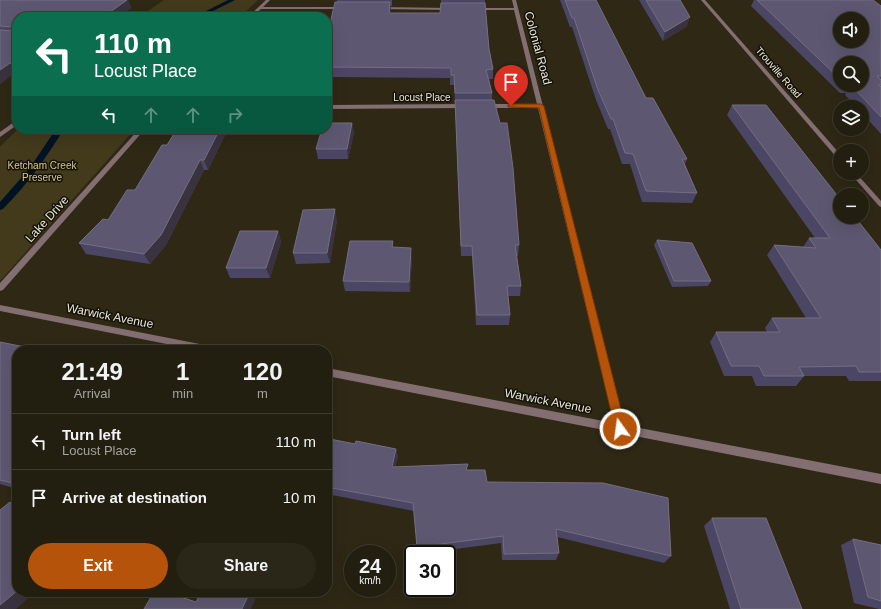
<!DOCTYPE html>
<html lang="en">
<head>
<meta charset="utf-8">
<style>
	body { margin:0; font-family:Arial,sans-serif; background:#2a2719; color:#f1f3f6; height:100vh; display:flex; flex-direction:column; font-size:15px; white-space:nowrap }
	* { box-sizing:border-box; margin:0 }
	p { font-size:13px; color:#a2a29f }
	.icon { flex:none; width:22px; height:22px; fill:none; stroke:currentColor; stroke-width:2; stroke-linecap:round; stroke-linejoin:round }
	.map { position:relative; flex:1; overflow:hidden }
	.details { position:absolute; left:12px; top:345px; width:320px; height:252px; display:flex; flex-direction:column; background:#221e10; border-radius:16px; box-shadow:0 4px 16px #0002,0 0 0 1px #3f3c30 }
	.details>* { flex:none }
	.banner { position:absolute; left:12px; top:12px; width:320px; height:122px; border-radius:16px; box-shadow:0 4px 16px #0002,0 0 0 1px #3f3c30; background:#0b6e4f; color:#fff; overflow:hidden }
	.fabs { position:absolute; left:833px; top:12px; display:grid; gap:8px }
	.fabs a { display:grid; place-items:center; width:36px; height:36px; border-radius:50%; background:#221e10; box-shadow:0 4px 16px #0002,0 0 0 1px #3f3c30; font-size:20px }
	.speed { position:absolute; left:344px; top:545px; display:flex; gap:8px; font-size:20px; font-weight:700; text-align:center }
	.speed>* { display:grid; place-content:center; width:52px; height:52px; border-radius:50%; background:#221e10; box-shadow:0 4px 16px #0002,0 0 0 1px #3f3c30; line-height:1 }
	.speed small { font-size:10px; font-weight:400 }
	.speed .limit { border:2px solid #111; border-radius:6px; background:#fff; color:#111 }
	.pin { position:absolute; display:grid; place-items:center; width:34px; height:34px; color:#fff; margin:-41px -17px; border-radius:50% 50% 50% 0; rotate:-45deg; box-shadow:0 0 4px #0007 }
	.pin .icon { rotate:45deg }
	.me { position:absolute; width:44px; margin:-22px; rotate:346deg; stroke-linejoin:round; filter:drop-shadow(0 0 3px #0008) }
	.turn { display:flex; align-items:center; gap:14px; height:84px; padding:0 16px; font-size:18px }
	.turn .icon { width:52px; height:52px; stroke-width:2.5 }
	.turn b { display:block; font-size:28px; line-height:34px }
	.lanes { display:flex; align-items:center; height:38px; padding:0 16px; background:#0003; justify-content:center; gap:20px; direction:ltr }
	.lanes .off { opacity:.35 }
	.eta { display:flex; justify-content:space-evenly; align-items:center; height:68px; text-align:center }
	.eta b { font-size:24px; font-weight:700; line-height:28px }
	.action { display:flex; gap:8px; margin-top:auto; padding:8px 16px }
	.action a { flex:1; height:46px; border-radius:24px; background:#b45309; color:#fff; font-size:16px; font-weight:700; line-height:46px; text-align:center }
	.action a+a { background:#2a2719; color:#f1f3f6 }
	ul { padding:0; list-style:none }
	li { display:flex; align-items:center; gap:12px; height:56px; padding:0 16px; border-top:1px solid #3f3c30 }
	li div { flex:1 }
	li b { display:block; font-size:15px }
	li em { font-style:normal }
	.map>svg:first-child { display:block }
</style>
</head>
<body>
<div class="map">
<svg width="881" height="609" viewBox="0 0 881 609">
	<rect width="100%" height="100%" fill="#2e2815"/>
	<g fill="#423a1b">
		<polygon points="164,0 258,0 240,17 139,17"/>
		<polygon points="18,129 135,129 0,281 0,147"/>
	</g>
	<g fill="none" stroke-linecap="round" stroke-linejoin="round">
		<g fill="#001324" fill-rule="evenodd">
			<polygon points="228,0 235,0 201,17 194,17"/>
			<path d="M56,129H64C46,158 27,185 3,209L0,210V202L29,169Z"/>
		</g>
		<g fill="#836e72" fill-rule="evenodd">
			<polygon points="266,0 270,0 263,7 345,7 347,8 345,9 261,9 252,17 248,17"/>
			<polygon points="512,0 516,0 624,425 881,474 881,484 327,376 327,368 614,423 538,108 486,108 483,106 486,104 537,104 514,10 476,10 474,9 476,8 514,8"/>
			<polygon points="701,0 705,0 840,154 840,160 838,159"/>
			<polygon points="380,7 451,8 453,9 451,10 379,9"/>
			<polygon points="327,105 466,104 469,106 466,108 327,109"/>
			<polygon points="17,120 17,125 0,137 0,132"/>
			<polygon points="139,129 145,129 3,290 0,291 0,283"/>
			<polygon points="850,173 856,173 881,201 881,207 879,206"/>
			<polygon points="0,305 215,347 218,348 219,350 197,350 0,311"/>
		</g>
	</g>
	<g fill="#4c4665" fill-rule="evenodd">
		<polygon points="0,0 128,0 131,8 119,17 17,17 17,73 15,72 0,84"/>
		<polygon points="337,0 392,0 392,6 391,6 391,13 440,13 441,0 485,0 489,49 493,69 493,79 489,79 492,93 492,100 519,245 518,256 517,256 521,286 520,296 508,296 510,315 509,325 476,325 472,256 461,256 455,103 454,85 450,85 450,78 327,77 327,37 337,2"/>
		<polygon points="560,0 596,0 646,98 687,159 685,164 697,193 692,203 642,202 630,164 622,164 610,129 608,129 596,100 572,27 570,27"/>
		<polygon points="639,0 680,0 687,26 663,41"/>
		<path d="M754,0H873L881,6V134L862,113V107H857L845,95L846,93H840L751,6ZM840,63L862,85H840Z"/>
		<polygon points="732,105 881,250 881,381 849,381 846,376 804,376 796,386 756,386 752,376 724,376 710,342 716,332 767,332 765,328 772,318 806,318 767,255 774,245 803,247 809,238 815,238 727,115"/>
		<polygon points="352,123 354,133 348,159 318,159 316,149"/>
		<polygon points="228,129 208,170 204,170 166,245 150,264 86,254 79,243 108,220 135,190 167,145"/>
		<polygon points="337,220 330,263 296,264 293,253"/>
		<polygon points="278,231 281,242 270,278 230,278 226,268"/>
		<polygon points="657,240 711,281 708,286 672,287 654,245"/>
		<polygon points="393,241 393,247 412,258 410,292 345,291 343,281"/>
		<polygon points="0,342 17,350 17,489 0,484"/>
		<polygon points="355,444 396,449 398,457 395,467 468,470 487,482 671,556 664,563 557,537 559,553 556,560 502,560 501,543 418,554 414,511 327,494 327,447"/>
		<polygon points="712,518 802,609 730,609 704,526"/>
		<polygon points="853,539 881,545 881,609 879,609 854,603 841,545"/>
	</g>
	<g fill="#393340">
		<polygon points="127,0 128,0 131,8 119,17 103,17"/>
		<polygon points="390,2 391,11 390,22 389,13"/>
		<polygon points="690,17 687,26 663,41 665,32"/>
		<polygon points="10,63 15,72 0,84 0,70"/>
		<polygon points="352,123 354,133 348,159 347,149"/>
		<polygon points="220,129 228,129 208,170 204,160"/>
		<polygon points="200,160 204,170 166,245 150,264 144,254"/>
		<polygon points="335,209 337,220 330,263 327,253"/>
		<polygon points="278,231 281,242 270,278 266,268"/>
		<polygon points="411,248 412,258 410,292 409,282"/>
		<polygon points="396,449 398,457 393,476 392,467"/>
		<polygon points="10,502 17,507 17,512"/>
		<polygon points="17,591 17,592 35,592 16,609 0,609 0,605"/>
		<polygon points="250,592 254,592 257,595 251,609 242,609"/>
	</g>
	<g fill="#5d5771" stroke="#736e82" fill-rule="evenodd">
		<polygon points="0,0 127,0 103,17 17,17 17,64 10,63 0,70 0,30 12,31 13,27 0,26"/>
		<polygon points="565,0 596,0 646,98 653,98 687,159 682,159 697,193 646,191 633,154 625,153 613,119 611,119 598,90 574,18 572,18"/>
		<polygon points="646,0 680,0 690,17 665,32"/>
		<path d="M757,0H873L881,6V76H877L881,80V85H879L881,87V117L851,85H862V63H840V79ZM840,19H862V41H840Z"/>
		<polygon points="335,2 390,2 389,13 440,13 441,3 485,3 489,49 493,69 486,70 492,93 455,93 454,75 451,75 451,68 327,67 327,37"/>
		<polygon points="455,100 494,100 500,123 507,123 513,168 519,245 515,245 521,286 507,286 510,315 477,315 472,246 461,246"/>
		<polygon points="732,105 766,105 840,199 840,217 855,217 881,250 881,372 859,372 856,366 799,367 804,376 764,376 759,366 731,366 716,332 780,332 772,318 821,318 774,245 816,248 809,238 830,238"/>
		<polygon points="327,123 352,123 347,149 316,149 322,129 327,129"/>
		<polygon points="177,129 220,129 204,160 200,160 161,235 144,254 79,243 103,219 108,220 127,190 135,190 162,145 167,145"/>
		<polygon points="335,209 327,253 293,253 303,210"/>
		<polygon points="240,231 278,231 266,268 226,268"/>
		<polygon points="657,240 692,243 711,281 674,281"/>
		<polygon points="350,241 393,241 392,247 411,248 409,282 343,281"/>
		<polygon points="0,342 40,350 17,350 17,483 16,484 0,480"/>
		<polygon points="330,439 355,444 356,441 396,449 392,467 468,464 466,470 485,470 487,482 603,483 668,498 671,556 556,529 559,553 504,554 503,536 417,547 413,503 327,487 327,447"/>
		<polygon points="10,502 17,512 17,591 0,605 0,510"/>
		<polygon points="712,518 766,518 802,609 741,609"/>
		<polygon points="853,539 881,545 881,601 868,597"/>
		<polygon points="154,592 166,592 196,602 201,592 250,592 242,609 144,609"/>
	</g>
	<polygon fill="#b45309" stroke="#753606" points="511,104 541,104 544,106 626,429 624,432 620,434 616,432 615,429 539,108 508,107 508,105"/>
	<g text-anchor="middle" stroke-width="3" stroke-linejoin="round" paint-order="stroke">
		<g font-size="10" fill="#e9e6da" stroke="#141109">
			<text transform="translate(779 72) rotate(49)" y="4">Trouville Road</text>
			<text x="422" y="101">Locust Place</text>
		</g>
		<g font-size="10" fill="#dac986" stroke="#141109">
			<text x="42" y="169">Ketcham Creek<tspan x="42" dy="12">Preserve</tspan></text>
		</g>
		<g font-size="12" fill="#e9e6da" stroke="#141109">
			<text transform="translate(538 48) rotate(75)" y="4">Colonial Road</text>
			<text transform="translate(47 219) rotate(-48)" y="4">Lake Drive</text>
			<text transform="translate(110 316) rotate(11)" y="4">Warwick Avenue</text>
			<text transform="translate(548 401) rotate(11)" y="4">Warwick Avenue</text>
		</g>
	</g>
</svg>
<div class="fabs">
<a><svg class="icon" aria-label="sound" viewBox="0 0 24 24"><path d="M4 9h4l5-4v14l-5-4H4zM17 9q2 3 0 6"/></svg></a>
<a><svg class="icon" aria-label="search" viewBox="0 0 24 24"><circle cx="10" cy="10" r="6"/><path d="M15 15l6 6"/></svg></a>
<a><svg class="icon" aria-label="layers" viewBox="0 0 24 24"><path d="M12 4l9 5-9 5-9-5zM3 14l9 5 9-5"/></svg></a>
<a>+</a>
<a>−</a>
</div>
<div class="speed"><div>24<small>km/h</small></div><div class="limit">30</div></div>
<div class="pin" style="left:511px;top:106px;background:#d93025"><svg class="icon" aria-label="arrive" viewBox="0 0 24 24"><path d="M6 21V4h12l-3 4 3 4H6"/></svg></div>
<svg class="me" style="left:620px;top:429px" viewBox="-20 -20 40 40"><circle r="17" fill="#b45309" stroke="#fff" stroke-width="3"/><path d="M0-11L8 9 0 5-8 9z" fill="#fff"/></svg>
<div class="banner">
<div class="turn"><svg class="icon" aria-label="left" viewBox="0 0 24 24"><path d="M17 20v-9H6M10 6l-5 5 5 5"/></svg><div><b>110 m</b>Locust Place</div></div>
<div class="lanes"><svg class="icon" aria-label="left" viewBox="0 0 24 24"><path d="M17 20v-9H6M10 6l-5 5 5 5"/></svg><svg class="icon off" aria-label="ahead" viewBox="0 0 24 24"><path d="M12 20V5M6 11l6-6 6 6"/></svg><svg class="icon off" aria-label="ahead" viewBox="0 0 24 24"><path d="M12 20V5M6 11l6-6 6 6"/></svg><svg class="icon off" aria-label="right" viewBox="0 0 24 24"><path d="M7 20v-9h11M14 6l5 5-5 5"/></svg></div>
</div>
<section class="details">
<div class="eta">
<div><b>21:49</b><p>Arrival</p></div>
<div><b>1</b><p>min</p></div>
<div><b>120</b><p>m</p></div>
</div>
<ul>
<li><svg class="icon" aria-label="left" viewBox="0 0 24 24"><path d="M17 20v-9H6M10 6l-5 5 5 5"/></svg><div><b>Turn left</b><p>Locust Place</p></div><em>110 m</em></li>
<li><svg class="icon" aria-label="arrive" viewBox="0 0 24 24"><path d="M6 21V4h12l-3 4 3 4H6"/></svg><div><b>Arrive at destination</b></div><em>10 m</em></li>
</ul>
<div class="action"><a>Exit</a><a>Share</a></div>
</section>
</div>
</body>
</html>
